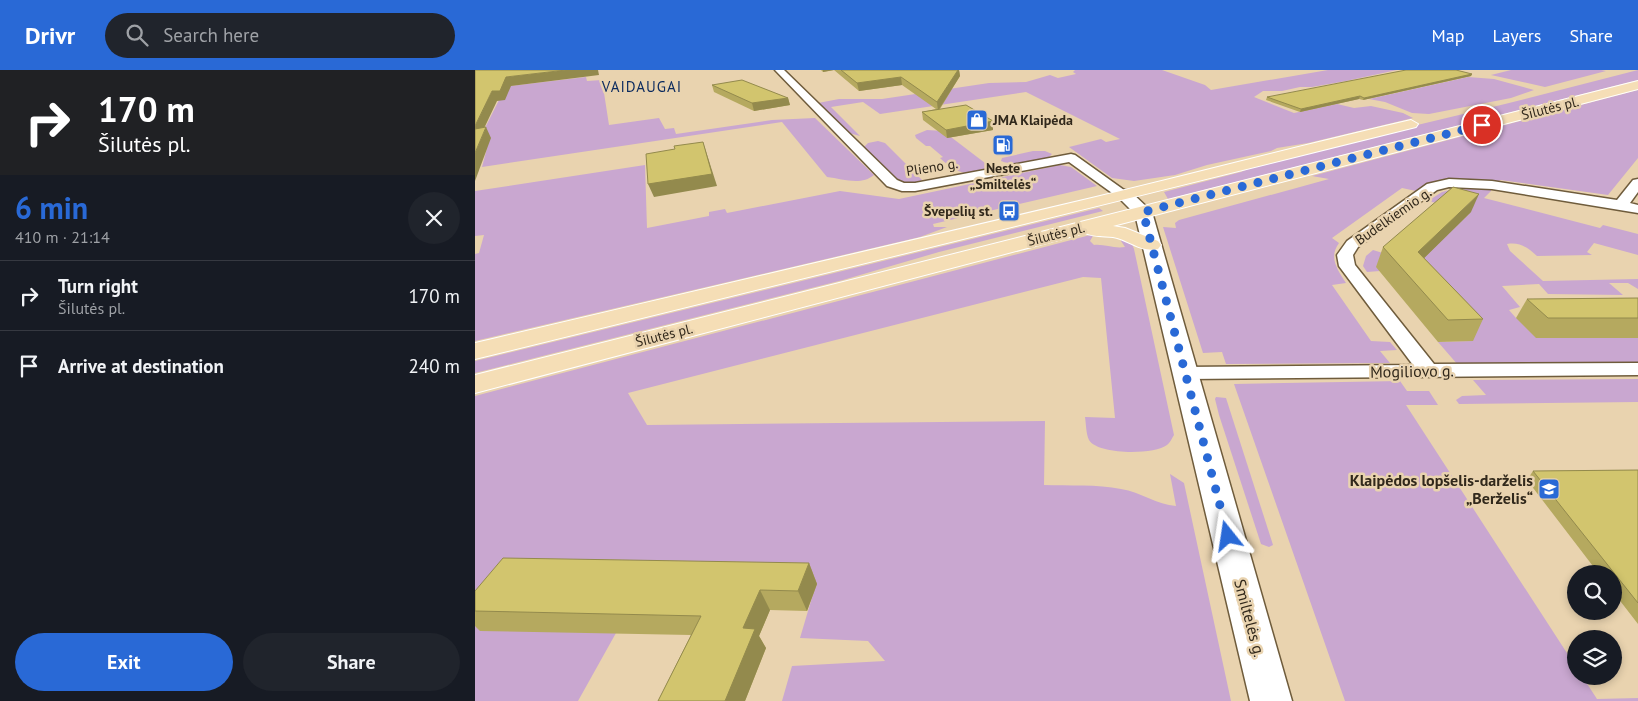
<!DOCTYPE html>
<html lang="en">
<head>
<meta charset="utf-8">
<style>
	body { margin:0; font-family:"PT Sans",sans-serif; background:#20242c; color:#f1f3f6; height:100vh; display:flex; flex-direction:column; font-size:19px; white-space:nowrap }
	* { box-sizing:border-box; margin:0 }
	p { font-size:16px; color:#9ea1a6 }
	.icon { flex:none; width:28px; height:28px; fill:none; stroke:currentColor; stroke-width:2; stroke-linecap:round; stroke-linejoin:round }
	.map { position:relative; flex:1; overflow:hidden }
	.drawer { display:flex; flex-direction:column; background:#171b24; width:475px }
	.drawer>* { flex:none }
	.guide { background:#202124; color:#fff; overflow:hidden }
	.controls { position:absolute; left:1092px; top:495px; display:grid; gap:10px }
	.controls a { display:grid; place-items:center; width:55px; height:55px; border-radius:50%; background:#171b24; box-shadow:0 2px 8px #0003; font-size:25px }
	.pin { position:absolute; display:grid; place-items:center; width:42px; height:42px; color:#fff; margin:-21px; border:2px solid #fff; border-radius:50%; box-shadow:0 1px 5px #0007 }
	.me { position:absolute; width:55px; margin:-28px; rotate:345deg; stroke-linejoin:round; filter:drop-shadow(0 0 4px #0008) }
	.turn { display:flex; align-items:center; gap:18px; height:105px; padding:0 15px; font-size:22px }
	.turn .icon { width:65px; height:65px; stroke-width:2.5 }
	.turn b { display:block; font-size:35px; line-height:42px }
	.round { display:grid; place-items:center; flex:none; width:52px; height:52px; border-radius:26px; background:#20242c }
	.overview { display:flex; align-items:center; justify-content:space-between; height:85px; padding:0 15px }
	h1 { font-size:30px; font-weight:700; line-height:38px; color:#2969d6 }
	.button { display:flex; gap:10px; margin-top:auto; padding:10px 15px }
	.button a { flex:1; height:58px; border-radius:30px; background:#2969d6; color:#fff; font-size:20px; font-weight:700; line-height:58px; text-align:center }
	.button a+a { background:#20242c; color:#f1f3f6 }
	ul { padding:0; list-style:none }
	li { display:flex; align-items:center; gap:15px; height:70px; padding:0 15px; border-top:1px solid #363941 }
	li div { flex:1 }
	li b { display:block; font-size:19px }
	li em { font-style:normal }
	header { display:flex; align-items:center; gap:30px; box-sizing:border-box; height:70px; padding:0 25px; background:#2969d6; color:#fff }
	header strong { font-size:24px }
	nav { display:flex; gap:28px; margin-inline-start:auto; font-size:18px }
	.search { width:350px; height:45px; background:#20242c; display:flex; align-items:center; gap:12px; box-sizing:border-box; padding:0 18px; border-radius:28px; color:#9ea1a6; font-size:19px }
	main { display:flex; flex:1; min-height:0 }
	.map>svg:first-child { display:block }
</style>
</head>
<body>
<header>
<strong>Drivr</strong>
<div class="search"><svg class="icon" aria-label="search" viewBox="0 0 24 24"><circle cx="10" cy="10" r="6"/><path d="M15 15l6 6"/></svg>Search here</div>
<nav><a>Map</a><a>Layers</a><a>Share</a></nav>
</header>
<main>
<section class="drawer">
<div class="guide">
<div class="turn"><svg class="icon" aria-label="right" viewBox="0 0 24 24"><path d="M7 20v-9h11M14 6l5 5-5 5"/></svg><div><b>170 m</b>Šilutės pl.</div></div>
</div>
<div class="overview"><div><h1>6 min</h1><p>410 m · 21:14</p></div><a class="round"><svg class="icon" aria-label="close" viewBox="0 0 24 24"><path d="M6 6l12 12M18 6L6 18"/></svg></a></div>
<ul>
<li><svg class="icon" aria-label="right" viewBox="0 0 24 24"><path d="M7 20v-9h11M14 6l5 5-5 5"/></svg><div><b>Turn right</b><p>Šilutės pl.</p></div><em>170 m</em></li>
<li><svg class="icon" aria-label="arrive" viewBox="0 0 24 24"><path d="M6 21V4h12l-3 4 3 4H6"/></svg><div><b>Arrive at destination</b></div><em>240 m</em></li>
</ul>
<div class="button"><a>Exit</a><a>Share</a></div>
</section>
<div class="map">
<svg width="1163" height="631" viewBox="0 0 1163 631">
	<rect width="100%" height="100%" fill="#e9d3af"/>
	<g fill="#c9a7d0">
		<polygon points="600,0 687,0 730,15 736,20 853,0 922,0 871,11 837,17 825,17 807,21 788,21 779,27 819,43 862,34 879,38 896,36 928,43 938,48 833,73 802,78 796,81 732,95 700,105 659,111 637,108 594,77 626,69 631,72 645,69 551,22 405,44 388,32 356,37 385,66 374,63 343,33 364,29 407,29 514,13 551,12 575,5 583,8 601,4 598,2"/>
		<polygon points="1036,0 1126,0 1131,1 1070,17 1016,5"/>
		<polygon points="1163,0 1163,10 693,129 689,122 766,102 792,91 1030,34"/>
		<path d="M111,7L112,11L127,10L134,55L184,48L190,59L199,58L201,64L297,50L340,48L399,105C386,116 368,109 352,107L307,52L7,97L12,78L8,62L28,22L0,20Z"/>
		<polygon points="993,7 1019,9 1059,20 1036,28 954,44 937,43 910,32 894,29"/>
		<path d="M1163,20V88L1133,125L1025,110L1023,113C994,110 967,106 941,121L927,118L857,168L864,173C853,188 863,200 871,213L857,215L896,271L915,272L922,280L905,281L915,293L751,294L747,282L728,283L688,157L701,158L700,153L704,150L854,109L837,106Z"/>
		<path d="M452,60L468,61L510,93L512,96L511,98C492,109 479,101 465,88L468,87L455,76H451L441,68L440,65Z"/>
		<path d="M403,71L410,73L447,110C426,124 402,90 389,77L393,73Z"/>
		<path d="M558,81H570L577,84C570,94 536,96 526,91L527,88Z"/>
		<polygon points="170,95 172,158 234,146 234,142 250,139 252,143 365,121 424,129 585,95 596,97 622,116 458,154 459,157 472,157 445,167 0,271 0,184 4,183 9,165 0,166 0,121"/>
		<path d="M987,117L1016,119V121L1009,128L1125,158L1128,155L1163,164V185L1119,173L1112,182L1117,185L1062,186C1052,177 1045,172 1032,174L1035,181L1068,211L1163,209V219L1153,213H1134L1148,225L1073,224L1064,214L1027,216L1045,237L1034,240L1041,248L1163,268V293L983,295L963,272L997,271L905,201L892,202L888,196L891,186L898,180L943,194L970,135L953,131L967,122Z"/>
		<polygon points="624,138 628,141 464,182 368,210 0,303 0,291"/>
		<path d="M619,164L615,171L619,175C630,174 639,179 650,177L646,171L647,166L655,169L659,179L699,365C697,368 695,373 692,375C679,385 623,385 614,370C611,364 611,353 610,347L640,348L626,208L608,207L153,323L172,355L570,351L569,415C594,416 622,414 646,419C666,422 682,435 701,436L695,404L709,413L756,631H307L317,596L410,591L393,571L325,568L341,514L141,563L103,631H0V326Z"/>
		<polygon points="1163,309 1163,332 984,334 981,330 987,326 1011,325 998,310"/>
		<polygon points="925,311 932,321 954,321 963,335 931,335 1101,597 1101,606 1107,606 1122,629 1163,628 1163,631 870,631 759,314"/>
		<polygon points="741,327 751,328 798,475 794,477 786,474 744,345 740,329"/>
	</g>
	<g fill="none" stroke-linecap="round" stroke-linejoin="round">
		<g stroke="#6f5c3c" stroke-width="3">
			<g id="minor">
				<polygon points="300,0 309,0 422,110 429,113 440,113 596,84 600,85 656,125 649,129 644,128 594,92 440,121 427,121 412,116"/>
				<polygon points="974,109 1017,111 1142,130 1158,110 1163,109 1163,122 1155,133 1163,135 1163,143 1017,119 974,117 962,120 883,177 878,185 880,195 959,294 1163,293 1163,305 710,309 703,308 700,303 703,298 710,297 938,295 864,196 862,185 872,171 952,114"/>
			</g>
		</g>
		<g stroke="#6f5c3c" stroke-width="3">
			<polygon id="tertiary" points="649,120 655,121 677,142 817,631 775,631 660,144 641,125 643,121"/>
		</g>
		<g stroke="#fff" stroke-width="2">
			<g id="primary">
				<path d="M1163,11V19L638,156L650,158L683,171L686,175L683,179C667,183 654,170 638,167C628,166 619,167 610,163L0,323V305Z"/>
				<path d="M936,50L943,54L941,57C627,135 314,212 0,289V273C207,224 414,176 621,127C726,102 831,74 936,50Z"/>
			</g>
		</g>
		<use href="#minor" fill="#fff" fill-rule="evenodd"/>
		<use href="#tertiary" fill="#fff" fill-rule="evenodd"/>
		<use href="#primary" fill="#f5deb6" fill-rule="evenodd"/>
	</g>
	<g fill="#b5a95f">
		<polygon points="346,0 484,0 485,6 465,39 518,60 472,68 448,50 447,42 461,39 427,15 384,21 359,0 348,2"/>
		<polygon points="997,4 996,6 888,30 884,29 825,42 791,30 792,27"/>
		<polygon points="237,15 313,28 315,35 279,41 239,22"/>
		<polygon points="996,142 949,188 1008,249 998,271 963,272 901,197 908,177"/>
		<polygon points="1163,228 1163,268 1061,268 1041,248 1052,229"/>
		<polygon points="1163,400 1163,554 1139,523 1139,504 1124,504 1052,410 1058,401"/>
		<polygon points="334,493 342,514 332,541 295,540 284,566 291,578 270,631 183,631 216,565 5,561 0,556 0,521"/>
	</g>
	<g fill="#938a4d">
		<polygon points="91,0 123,0 124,5 36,16 30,30 22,31 4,69 0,61 0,56 17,21 31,7"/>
		<polygon points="348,0 359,0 348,2"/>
		<polygon points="483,0 484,0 485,6 463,41 462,32"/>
		<polygon points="997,4 996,6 888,30 889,28"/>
		<polygon points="426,7 427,15 384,21 382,13"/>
		<polygon points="885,26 884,29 825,42 826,39"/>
		<polygon points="313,28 315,35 279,41 277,33"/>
		<polygon points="518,51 518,60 472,68 471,60"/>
		<polygon points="11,57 16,68 0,111 0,83"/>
		<polygon points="228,72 242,116 179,127 173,114"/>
		<polygon points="1004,124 996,142 935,202 943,182"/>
		<polygon points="334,493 342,514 332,541 323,521"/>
		<polygon points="285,520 295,540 284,566 291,578 270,631 250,631 268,558"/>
	</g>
	<g fill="#d2c56e" stroke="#938a4d">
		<polygon points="0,0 91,0 31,7 25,21 17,21 0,56"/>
		<polygon points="366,0 483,0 462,32 426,7 382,13"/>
		<polygon points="931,0 981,0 997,4 889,28 885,26 826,39 792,27"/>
		<polygon points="267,10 313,28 277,33 237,15"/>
		<polygon points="491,35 518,51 471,60 447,42"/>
		<polygon points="11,57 0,83 0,59"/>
		<polygon points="228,72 237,104 173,114 171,84 200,79 199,76"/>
		<polygon points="978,117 1004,124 943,182 1008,249 973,250 908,177"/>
		<polygon points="1163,228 1163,248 1073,248 1052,229"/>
		<polygon points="1163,400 1163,533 1058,401"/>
		<polygon points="28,488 334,493 323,521 285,520 268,558 280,559 250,631 183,631 226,546 0,541 0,521"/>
	</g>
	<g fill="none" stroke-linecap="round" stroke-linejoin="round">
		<polyline stroke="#2969d6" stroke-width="9" stroke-dasharray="0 16.2" points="753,466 668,142 1007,55"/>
	</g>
	<defs>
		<g id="shop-square" transform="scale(1.125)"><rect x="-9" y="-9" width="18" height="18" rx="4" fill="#2969d6" stroke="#e9d3af"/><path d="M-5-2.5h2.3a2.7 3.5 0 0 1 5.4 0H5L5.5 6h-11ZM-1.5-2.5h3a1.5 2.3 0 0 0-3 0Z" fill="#fff"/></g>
		<g id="fuel-square" transform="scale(1.125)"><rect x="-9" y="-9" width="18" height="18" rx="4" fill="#2969d6" stroke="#e9d3af"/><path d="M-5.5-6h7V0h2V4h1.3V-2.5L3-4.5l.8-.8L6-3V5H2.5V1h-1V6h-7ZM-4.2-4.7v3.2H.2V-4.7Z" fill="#fff"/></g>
		<g id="bus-square" transform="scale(1.125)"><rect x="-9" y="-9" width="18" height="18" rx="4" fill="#2969d6" stroke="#e9d3af"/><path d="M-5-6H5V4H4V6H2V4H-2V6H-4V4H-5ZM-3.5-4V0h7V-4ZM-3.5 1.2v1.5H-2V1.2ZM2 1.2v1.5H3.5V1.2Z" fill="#fff"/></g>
		<g id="school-square" transform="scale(1.125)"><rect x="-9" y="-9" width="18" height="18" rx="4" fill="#2969d6" stroke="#e9d3af"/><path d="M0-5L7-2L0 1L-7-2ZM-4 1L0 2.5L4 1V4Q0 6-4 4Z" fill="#fff"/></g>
	</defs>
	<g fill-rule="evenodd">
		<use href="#shop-square" x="502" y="50"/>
		<use href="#fuel-square" x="528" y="75"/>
		<use href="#bus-square" x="534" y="141"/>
		<use href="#school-square" x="1074" y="419"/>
	</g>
	<g text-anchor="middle" stroke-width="5" stroke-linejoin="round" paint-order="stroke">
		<g font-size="14" fill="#31281b" stroke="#e9d3af">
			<text transform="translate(1075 38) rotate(-14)" y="5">Šilutės pl.</text>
			<text transform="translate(457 97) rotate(-9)" y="5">Plieno g.</text>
			<text transform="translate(918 146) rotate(-35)" y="5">Budelkiemio g.</text>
			<text transform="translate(581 164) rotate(-14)" y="5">Šilutės pl.</text>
			<text transform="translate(189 265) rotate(-14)" y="5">Šilutės pl.</text>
		</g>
		<g font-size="14" font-weight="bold" fill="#31281b" stroke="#e9d3af" text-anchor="start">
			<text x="518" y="55">JMA Klaipėda</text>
			<text x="528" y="103" text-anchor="middle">Neste<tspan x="528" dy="16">„Smiltelės“</tspan></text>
			<text x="518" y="146" text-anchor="end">Švepelių st.</text>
		</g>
		<g font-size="15" letter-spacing="1" fill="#0b2a5e" stroke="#e9d3af">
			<text x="167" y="22">VAIDAUGAI</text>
		</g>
		<g font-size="16" fill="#31281b" stroke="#e9d3af">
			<text transform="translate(937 301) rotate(-1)" y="6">Mogiliovo g.</text>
			<text transform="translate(775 548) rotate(75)" y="6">Smiltelės g.</text>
		</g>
		<g font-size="16" font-weight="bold" fill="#31281b" stroke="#e9d3af" text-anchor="end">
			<text x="1058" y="416">Klaipėdos lopšelis-darželis<tspan x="1058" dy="18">„Berželis“</tspan></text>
		</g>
	</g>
</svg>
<div class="controls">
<a><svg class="icon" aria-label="search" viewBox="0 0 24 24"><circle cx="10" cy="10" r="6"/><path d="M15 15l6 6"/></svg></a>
<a><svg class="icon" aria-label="layers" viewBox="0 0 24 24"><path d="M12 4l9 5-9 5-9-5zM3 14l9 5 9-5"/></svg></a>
</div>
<div class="pin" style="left:1007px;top:55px;background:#d93025"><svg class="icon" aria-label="arrive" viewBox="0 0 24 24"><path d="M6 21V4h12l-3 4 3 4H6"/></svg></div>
<svg class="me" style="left:753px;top:466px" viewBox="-20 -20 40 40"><path d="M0-17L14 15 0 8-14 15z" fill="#2969d6" stroke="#fff" stroke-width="4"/></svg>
</div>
</main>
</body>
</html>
